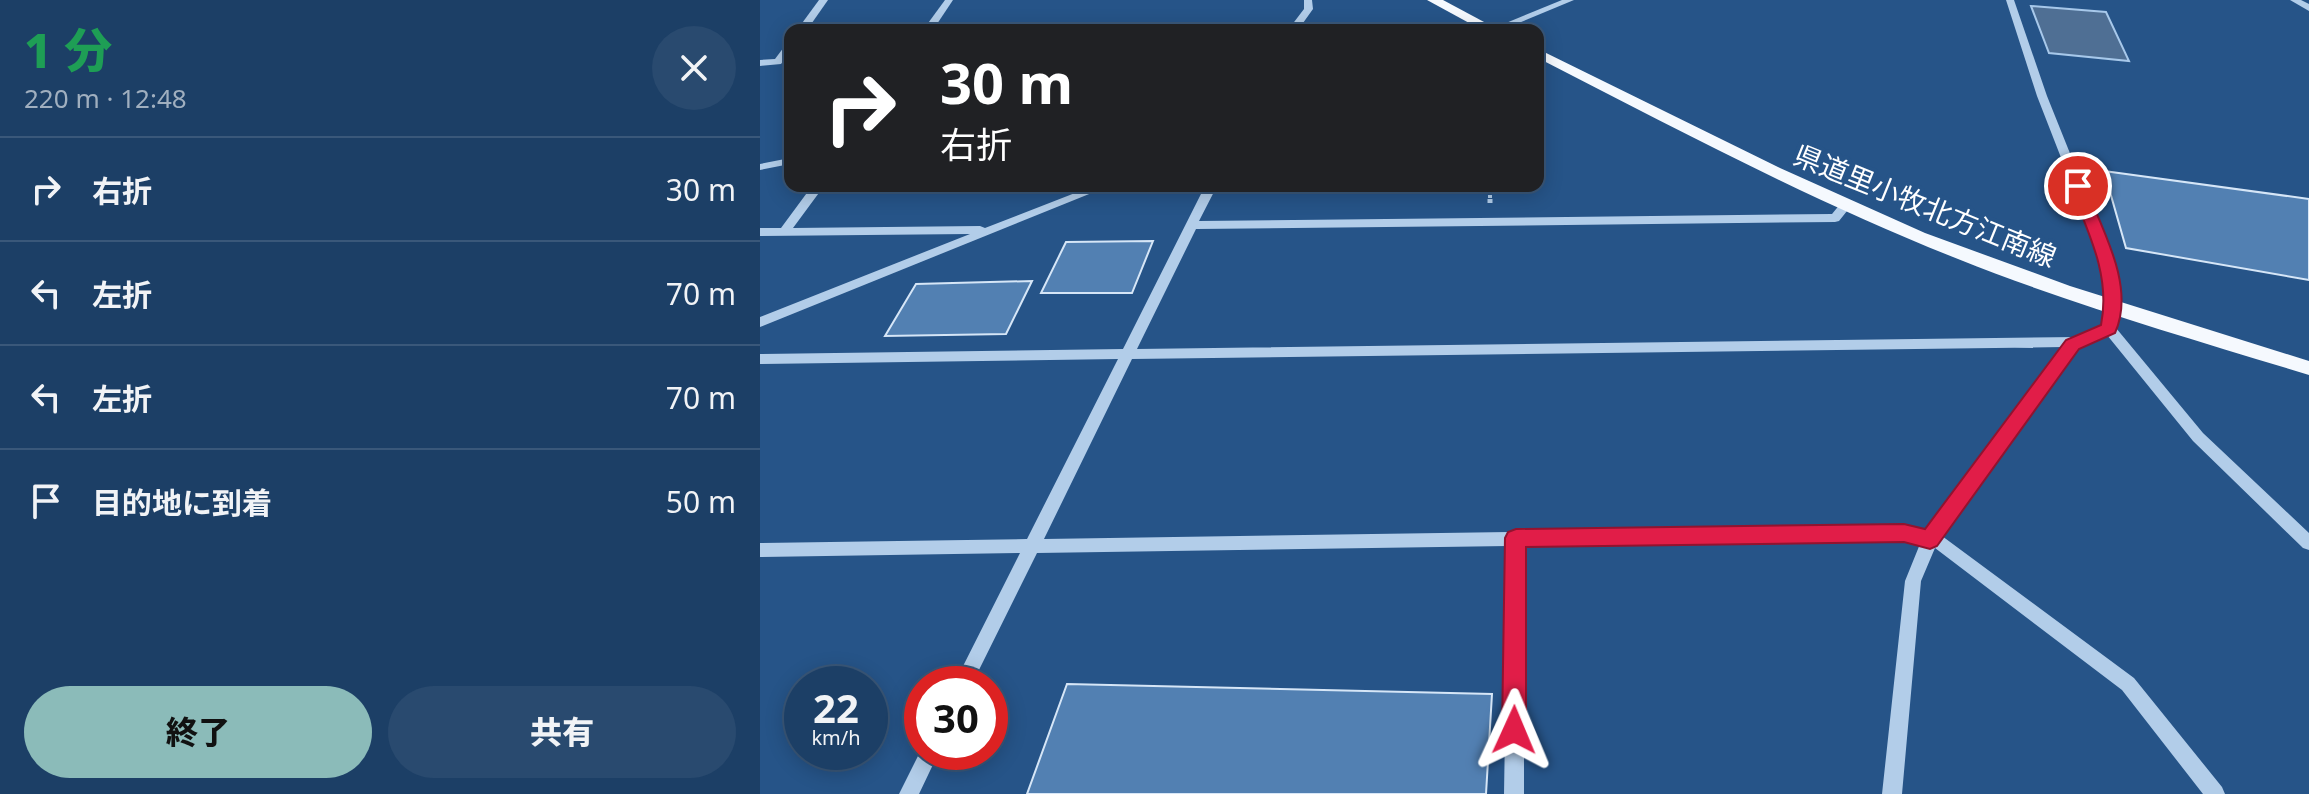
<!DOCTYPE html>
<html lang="ja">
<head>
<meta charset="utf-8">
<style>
	body { margin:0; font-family:"Noto Sans","Noto Sans JP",sans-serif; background:#294a6f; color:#f1f3f6; height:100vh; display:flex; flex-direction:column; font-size:30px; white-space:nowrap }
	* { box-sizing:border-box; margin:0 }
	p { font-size:26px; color:#a0afbf }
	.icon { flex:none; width:44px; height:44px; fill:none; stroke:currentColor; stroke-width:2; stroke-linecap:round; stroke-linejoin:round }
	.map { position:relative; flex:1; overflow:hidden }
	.panel { display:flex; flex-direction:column; background:#1c3f66; width:760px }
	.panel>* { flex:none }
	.banner { position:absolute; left:24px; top:24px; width:760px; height:168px; border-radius:16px; box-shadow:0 4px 20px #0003,0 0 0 2px #3a587a; background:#202124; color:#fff; overflow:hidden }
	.speed { position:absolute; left:24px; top:666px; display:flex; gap:16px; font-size:40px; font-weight:700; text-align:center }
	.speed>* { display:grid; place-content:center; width:104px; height:104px; border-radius:50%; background:#1c3f66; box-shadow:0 4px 20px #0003,0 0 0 2px #3a587a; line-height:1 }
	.speed small { font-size:20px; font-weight:400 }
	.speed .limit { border:12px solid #d22; background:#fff; color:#111 }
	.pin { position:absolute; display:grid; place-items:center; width:68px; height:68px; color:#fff; margin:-34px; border:4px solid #fff; border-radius:50%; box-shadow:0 2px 8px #0007 }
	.me { position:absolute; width:88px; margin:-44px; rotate:1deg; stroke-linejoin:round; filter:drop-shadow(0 0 6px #0008) }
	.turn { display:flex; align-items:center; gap:28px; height:168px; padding:0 24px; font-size:36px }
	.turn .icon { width:104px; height:104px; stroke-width:2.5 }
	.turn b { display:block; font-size:56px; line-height:68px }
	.round { display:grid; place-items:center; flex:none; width:84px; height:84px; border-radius:42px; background:#294a6f }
	.headline { display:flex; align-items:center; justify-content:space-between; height:136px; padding:0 24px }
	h1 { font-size:48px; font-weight:800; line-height:60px; color:#1e9e55 }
	.primary-button { display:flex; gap:16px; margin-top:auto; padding:16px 24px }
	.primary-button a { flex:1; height:92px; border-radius:48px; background:#8bbbb9; color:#111; font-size:32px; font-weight:800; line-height:92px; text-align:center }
	.primary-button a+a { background:#294a6f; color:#f1f3f6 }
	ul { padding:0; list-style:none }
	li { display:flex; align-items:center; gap:24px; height:104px; padding:0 24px; border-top:2px solid #3a587a }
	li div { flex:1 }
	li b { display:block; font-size:30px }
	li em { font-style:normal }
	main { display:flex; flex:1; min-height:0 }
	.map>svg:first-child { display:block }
</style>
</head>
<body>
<main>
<section class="panel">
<div class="headline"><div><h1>1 分</h1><p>220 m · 12:48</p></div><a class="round"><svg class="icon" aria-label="close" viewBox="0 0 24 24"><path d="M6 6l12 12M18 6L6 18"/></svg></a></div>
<ul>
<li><svg class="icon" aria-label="right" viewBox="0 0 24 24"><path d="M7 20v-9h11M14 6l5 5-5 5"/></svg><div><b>右折</b></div><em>30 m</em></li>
<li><svg class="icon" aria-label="left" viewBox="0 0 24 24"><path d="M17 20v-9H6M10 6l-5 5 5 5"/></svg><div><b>左折</b></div><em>70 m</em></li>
<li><svg class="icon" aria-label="left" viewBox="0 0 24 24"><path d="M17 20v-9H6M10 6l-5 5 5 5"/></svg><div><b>左折</b></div><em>70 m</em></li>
<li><svg class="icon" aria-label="arrive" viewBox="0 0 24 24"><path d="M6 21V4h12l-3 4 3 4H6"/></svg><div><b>目的地に到着</b></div><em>50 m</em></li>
</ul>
<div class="primary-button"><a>終了</a><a>共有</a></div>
</section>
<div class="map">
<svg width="1549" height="794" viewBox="0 0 1549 794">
	<rect width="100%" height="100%" fill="#265488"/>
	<polygon fill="#4f6f94" stroke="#a7c8ea" stroke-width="2" points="1271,6 1346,12 1369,61 1289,53"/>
	<g fill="#5280b2" stroke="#d6e6f7" stroke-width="2">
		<polygon points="1344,171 1549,199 1549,280 1366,248"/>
		<polygon points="393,241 372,293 281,293 306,242"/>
		<polygon points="272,281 246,334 125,336 156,284"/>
		<polygon points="307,684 732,694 726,794 267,794"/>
	</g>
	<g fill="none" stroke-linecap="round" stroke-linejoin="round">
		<polyline stroke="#b2cde9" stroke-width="4" stroke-dasharray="3 4" stroke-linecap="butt" points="722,186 730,190 730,201"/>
		<polyline stroke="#b2cde9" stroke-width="5" stroke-dasharray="4 6" stroke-linecap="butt" points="730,199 730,204"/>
		<g fill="#b2cde9" fill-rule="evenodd">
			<polygon points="59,0 68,0 47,30 37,30"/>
			<polygon points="185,0 193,0 173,30 163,30"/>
			<polygon points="544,0 552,0 553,9 538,30 528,30 544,9"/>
			<polygon points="802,0 814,0 742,30 729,30"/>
			<path d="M1246,0H1254L1287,96L1356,268L1359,307L1356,328L1443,433L1549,533V550L1543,548L1433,441L1347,335L1318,349L1182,536L1374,678L1462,787L1465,794H1443L1362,690L1175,548L1161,581L1142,794H1122L1145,581L1160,544L1144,540L764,546V794H744L748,546L277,553L212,684H194L260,553L0,557V543L267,539L358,359L0,364V354L363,349L445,186H457L439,221L1072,214L1081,203L1085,202L1091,206L1079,221L1075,222L436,229L377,349L1318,337L1343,326L1347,307L1344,268L1277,96ZM1304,347L1167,532L1144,526L284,539L372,359Z"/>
			<polygon points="1530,0 1541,0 1549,4 1549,11"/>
			<polygon points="30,42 30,52 21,64 0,66 0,60 15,59 27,43"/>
			<polygon points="30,158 30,164 0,170 0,164"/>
			<polygon points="52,186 64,186 33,228 220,226 225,228 333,186 349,186 0,327 0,317 210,234 0,236 0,228 21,228"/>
			<polygon points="162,748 162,752 179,752 159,794 139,794"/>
		</g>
		<g fill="#f5f9fe" fill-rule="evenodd">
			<polygon points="667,0 683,0 739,30 722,30"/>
			<path d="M778,49L1020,168L1165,233L1310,286L1549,361V375C1432,339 1313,305 1198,259C1054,202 916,129 778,58Z"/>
		</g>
	</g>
	<path fill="#e11d48" stroke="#92132f" stroke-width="2" d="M1318,182L1325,186C1342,229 1376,287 1355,333L1319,349L1177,546L1170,549L1144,542L766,547V730L762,738L754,742L746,738L742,730L745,538L748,532L756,529L1144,524L1165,529L1306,340L1341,325C1351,275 1328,232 1310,186Z"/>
	<g text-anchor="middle" stroke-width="8" stroke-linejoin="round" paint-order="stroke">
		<g font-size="28" fill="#fff" stroke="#265488">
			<text transform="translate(1165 206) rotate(22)" y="10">県道里小牧北方江南線</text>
		</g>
	</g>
</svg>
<div class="speed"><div>22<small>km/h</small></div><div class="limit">30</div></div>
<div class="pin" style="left:1318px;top:186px;background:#d93025"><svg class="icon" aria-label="arrive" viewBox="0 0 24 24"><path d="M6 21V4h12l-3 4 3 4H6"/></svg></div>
<svg class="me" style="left:754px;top:730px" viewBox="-20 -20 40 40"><path d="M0-17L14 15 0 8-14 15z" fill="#e11d48" stroke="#fff" stroke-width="4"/></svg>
<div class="banner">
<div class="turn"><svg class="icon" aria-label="right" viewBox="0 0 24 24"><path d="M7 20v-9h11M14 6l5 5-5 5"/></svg><div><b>30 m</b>右折</div></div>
</div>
</div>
</main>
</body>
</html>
